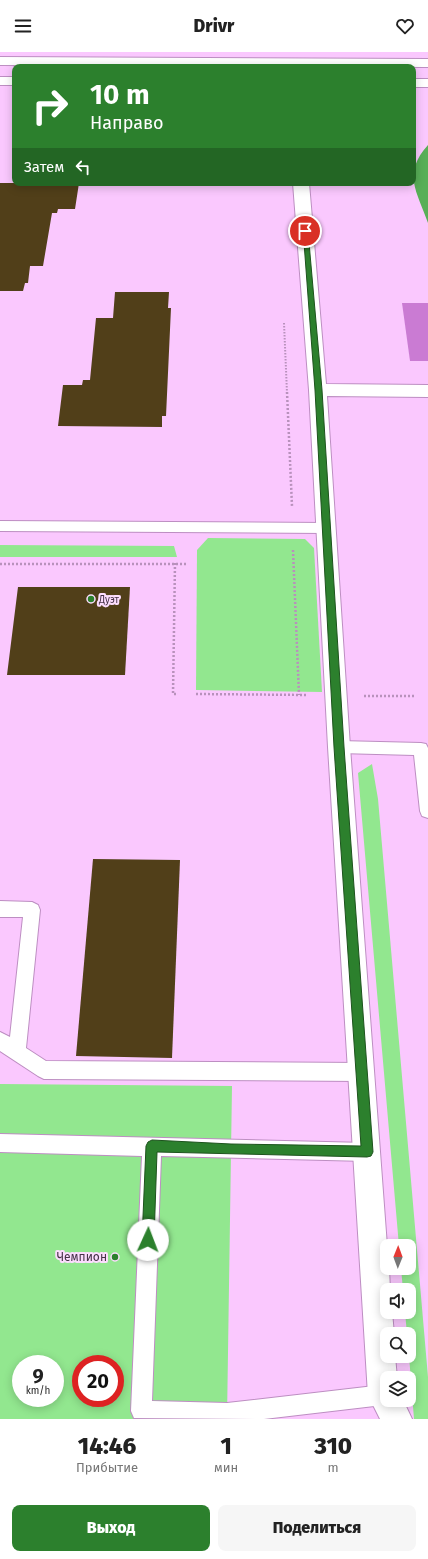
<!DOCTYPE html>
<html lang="ru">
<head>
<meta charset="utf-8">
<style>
	body { margin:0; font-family:"Fira Sans",sans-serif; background:#f6f6f6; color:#222; height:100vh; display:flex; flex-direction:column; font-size:15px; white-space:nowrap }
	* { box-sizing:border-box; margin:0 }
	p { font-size:13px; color:#767676 }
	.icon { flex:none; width:22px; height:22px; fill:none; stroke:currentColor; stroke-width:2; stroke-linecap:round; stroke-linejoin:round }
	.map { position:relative; height:1367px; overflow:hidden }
	.side { display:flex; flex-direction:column; background:#fff; flex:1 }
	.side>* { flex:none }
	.banner { position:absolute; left:12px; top:12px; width:404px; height:122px; border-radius:8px; box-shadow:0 2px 10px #0003; background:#2c802d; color:#fff; overflow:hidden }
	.needle { width:26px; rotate:1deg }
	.controls { position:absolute; left:380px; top:1187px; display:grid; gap:8px }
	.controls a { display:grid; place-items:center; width:36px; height:36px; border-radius:8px; background:#fff; box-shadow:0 2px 10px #0003; font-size:20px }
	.speed { position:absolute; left:12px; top:1303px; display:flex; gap:8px; font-size:20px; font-weight:700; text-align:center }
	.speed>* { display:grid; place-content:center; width:52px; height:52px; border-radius:50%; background:#fff; box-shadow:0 2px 10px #0003; line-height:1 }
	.speed small { font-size:10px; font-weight:400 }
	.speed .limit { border:6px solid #d22; background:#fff; color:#111 }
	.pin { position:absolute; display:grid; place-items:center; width:34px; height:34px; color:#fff; margin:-17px; border:2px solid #fff; border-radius:50%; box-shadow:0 1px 4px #0007 }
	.me { position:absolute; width:44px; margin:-22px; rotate:2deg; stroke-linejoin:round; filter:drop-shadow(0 0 3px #0008) }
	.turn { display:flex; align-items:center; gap:14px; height:84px; padding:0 12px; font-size:18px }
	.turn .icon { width:52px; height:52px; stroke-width:2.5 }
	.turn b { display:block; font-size:28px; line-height:34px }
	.then { display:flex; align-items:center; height:38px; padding:0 12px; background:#0003; gap:8px; font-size:15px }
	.eta { display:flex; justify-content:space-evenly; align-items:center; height:68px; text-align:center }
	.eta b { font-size:24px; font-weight:800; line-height:28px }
	.cta { display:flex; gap:8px; margin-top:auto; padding:8px 12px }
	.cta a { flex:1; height:46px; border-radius:8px; background:#2c802d; color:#fff; font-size:16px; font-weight:800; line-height:46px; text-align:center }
	.cta a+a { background:#f6f6f6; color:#222 }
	header { display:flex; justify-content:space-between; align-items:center; height:52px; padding:0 12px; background:#fff; font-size:18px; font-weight:800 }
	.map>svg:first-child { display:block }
</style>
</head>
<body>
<header><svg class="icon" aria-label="menu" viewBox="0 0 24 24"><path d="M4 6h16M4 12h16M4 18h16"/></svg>Drivr<svg class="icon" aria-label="heart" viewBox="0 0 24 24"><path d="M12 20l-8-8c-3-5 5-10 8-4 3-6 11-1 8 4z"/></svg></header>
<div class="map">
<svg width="428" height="1367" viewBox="0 0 428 1367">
	<rect width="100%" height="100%" fill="#fac8fe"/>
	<g fill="#92e78f" fill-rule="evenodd">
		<polygon points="208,486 305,487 314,496 322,640 196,638 197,498"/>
		<polygon points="0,493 174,494 177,505 0,505"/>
		<polygon points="372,712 378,747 428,1325 428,1367 414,1367 409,1304 409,1282 407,1282 405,1260 409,1260 409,1238 403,1238 401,1216 409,1216 409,1194 399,1194 358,721"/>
		<path d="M0,1032L232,1034L227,1367H0ZM21,1312H55V1346H21ZM81,1312H115V1346H81Z"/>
	</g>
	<path fill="#58af57" d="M428,93V171C417,139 402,122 428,93Z"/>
	<polygon fill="#ca7bd3" points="402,251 428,251 428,309 410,309"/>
	<g fill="#513f19">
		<polygon points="0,131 79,131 75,157 58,157 57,161 52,161 43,214 30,214 28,231 25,231 23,239 0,239"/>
		<polygon points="115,240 169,240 168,256 171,256 166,364 162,364 162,375 58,374 63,333 82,333 83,328 90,328 96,266 113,266"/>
		<polygon points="18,535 130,535 125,623 7,623"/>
		<polygon points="93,807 180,808 172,1006 76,1004"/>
	</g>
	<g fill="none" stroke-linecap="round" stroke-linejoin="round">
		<g stroke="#bd8ec2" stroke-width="2">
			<g id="service">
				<polygon points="0,469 326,471 331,473 333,476 331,479 326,481 0,479"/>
				<polygon points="339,689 421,691 426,692 428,696 428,766 422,764 420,759 414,703 339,701 334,700 331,695 334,690"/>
				<polygon points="0,849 32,850 38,853 40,858 26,996 46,1009 362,1011 368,1014 371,1020 368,1026 362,1029 44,1027 38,1024 0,999 0,980 10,985 23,865 0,865"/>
				<polygon points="0,1082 367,1091 374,1093 376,1100 374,1107 367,1109 161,1104 152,1349 227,1351 383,1333 387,1334 387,1348 391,1348 390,1350 383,1353 264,1367 134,1366 131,1359 142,1104 0,1100"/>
			</g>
		</g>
		<g stroke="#bd8ec2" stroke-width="2">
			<polygon id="minor" points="293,131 309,131 326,332 428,333 428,345 327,344 350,695 387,1194 387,1216 389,1216 390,1238 387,1238 387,1260 392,1260 394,1282 387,1282 387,1304 395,1304 397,1326 387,1326 387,1348 403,1348 412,1367 380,1367 368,1343 328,695 309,338"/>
		</g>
		<g stroke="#bd8ec2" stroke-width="2">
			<g id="primary">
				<polygon points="0,5 428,7 428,15 0,13"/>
				<rect x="0" y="25" width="15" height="8"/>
				<rect x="413" y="27" width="15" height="8"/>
			</g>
		</g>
		<polyline stroke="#b891bc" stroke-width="2" stroke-dasharray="1.5 1.5" stroke-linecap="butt" points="284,271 287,341"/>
		<g stroke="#b891bc" stroke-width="2.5" stroke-dasharray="2 2" stroke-linecap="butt">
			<polyline points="287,340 292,454"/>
			<polyline points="293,498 299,643"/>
			<polyline points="175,511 173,642 178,642"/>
			<polyline points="0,512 187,512"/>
			<polyline points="196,642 308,643"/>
			<polyline points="364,644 415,644"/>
		</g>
		<use href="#service" fill="#fff" fill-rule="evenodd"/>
		<use href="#minor" fill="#fff" fill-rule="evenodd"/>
		<use href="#primary" fill="#fff" fill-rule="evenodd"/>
	</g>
	<polygon fill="#2c802d" stroke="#1d531d" points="303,177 308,179 322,338 344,695 373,1100 371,1104 367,1105 157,1100 154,1188 152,1192 148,1193 144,1192 142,1188 146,1094 148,1090 152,1088 231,1092 361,1094 334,695 315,338"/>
	<g fill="#2c802d" stroke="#fcddfe" stroke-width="1.5">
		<circle cx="91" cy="547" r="4"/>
		<circle cx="115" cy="1205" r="4"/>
	</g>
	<g text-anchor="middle" stroke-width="4" stroke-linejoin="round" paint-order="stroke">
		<g font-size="10" fill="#463248" stroke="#fcddfe" text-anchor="start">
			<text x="99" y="551">Дуэт</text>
		</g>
		<g font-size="12" fill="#463248" stroke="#fcddfe" text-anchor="end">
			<text x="107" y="1209">Чемпион</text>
		</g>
	</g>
</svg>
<div class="controls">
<a><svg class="needle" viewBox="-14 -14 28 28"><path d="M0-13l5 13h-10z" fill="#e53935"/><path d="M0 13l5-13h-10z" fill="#767676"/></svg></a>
<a><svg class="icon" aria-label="sound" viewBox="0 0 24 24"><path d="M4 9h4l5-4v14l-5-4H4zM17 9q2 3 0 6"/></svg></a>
<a><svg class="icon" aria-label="search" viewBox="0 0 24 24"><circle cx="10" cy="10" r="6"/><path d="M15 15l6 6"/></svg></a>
<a><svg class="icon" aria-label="layers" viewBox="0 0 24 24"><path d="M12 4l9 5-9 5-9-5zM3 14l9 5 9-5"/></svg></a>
</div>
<div class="speed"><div>9<small>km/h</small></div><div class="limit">20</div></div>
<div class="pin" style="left:305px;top:179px;background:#d93025"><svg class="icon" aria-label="arrive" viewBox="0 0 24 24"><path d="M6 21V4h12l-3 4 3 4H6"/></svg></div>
<svg class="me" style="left:148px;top:1188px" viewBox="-20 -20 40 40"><circle r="19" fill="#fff"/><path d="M0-13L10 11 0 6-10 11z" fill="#2c802d"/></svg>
<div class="banner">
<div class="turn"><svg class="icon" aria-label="right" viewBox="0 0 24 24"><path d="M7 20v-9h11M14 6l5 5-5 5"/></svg><div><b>10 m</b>Направо</div></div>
<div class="then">Затем<svg class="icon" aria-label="left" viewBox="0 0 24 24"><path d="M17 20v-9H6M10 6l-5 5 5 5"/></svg></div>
</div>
</div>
<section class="side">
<div class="eta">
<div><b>14:46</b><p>Прибытие</p></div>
<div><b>1</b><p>мин</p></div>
<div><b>310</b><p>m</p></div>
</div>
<div class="cta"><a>Выход</a><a>Поделиться</a></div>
</section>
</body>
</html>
